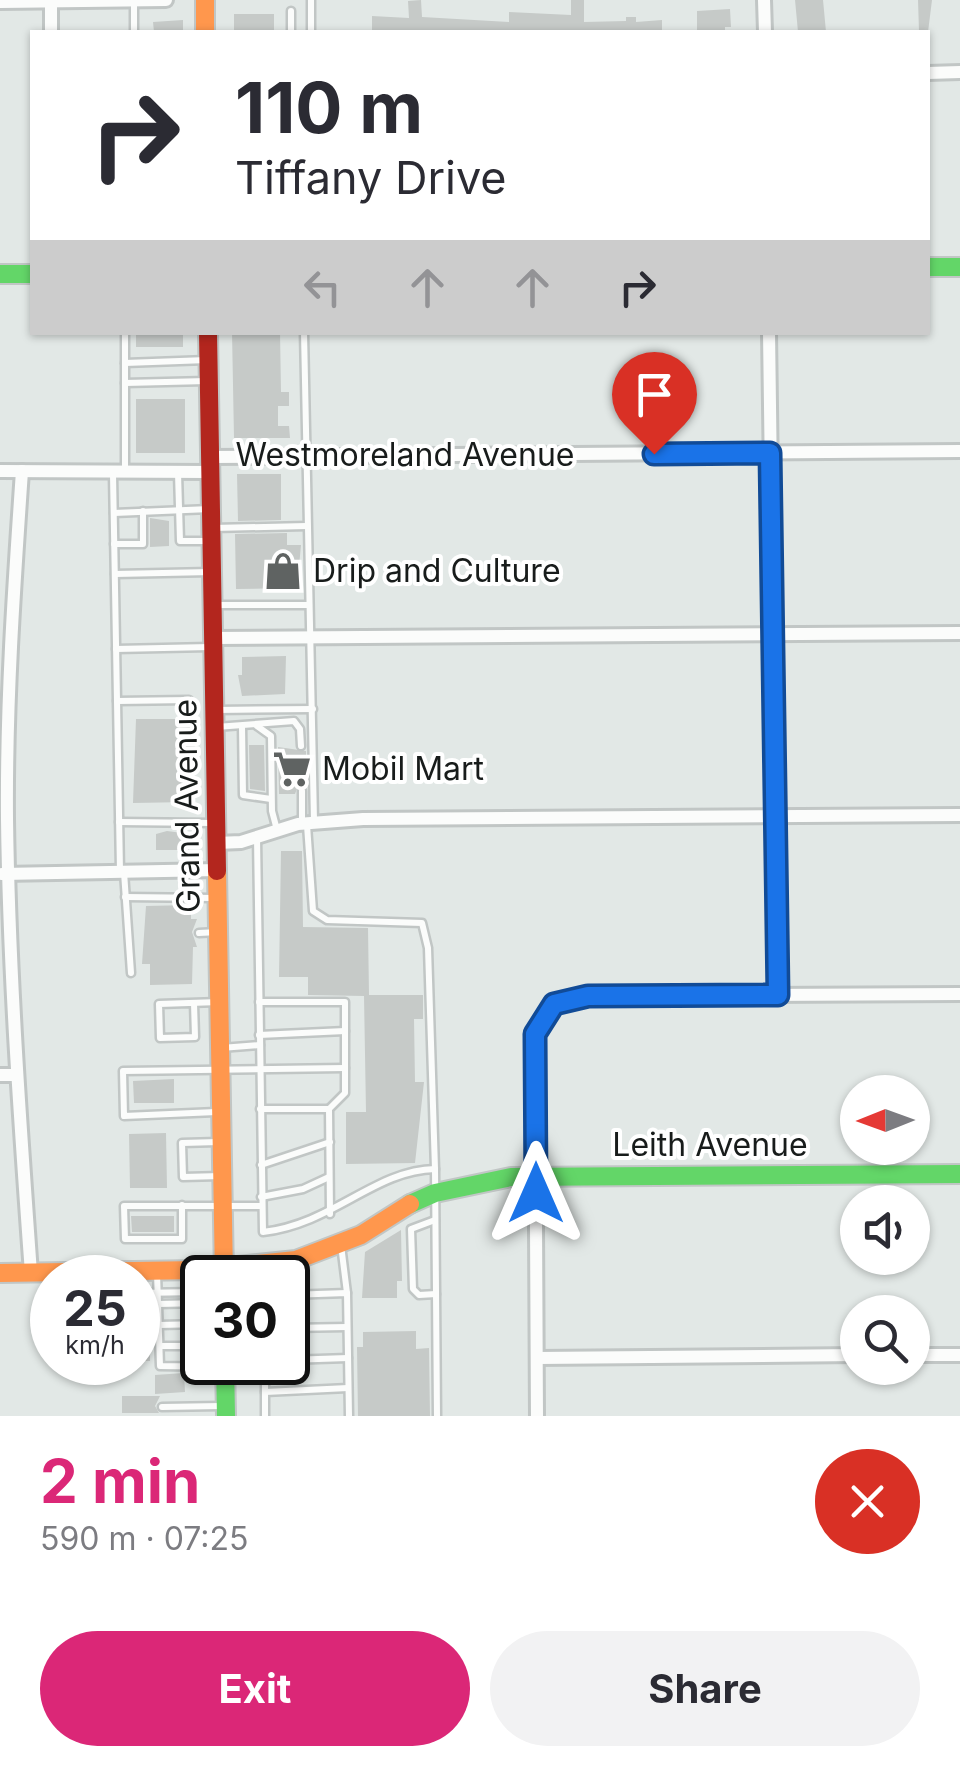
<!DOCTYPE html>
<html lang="en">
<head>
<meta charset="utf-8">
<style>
	body { margin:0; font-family:Inter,sans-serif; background:#f2f2f3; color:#2b2b33; height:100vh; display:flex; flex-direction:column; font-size:38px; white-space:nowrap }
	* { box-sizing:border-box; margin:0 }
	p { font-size:32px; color:#7c7c81 }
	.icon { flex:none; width:55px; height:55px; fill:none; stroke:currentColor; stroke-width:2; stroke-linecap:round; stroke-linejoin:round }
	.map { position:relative; height:1416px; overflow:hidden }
	.sheet { display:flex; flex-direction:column; background:#fff; flex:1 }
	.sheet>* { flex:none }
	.top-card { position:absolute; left:30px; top:30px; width:900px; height:305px; border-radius:0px; box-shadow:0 2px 8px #0004; background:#fff; color:#2b2b33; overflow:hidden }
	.needle { width:65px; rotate:269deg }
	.buttons { position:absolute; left:840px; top:1075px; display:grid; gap:20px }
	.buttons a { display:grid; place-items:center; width:90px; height:90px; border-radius:50%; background:#fff; box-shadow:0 2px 8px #0004; font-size:50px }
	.speed { position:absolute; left:30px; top:1255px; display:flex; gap:20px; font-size:50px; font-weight:700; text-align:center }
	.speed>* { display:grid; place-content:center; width:130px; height:130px; border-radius:50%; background:#fff; box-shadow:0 2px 8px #0004; line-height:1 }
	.speed small { font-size:25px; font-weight:400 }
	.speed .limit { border:5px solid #111; border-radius:15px; background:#fff; color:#111 }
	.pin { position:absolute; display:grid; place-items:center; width:85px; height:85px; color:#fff; margin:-102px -42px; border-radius:50% 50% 50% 0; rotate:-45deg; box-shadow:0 0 10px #0007 }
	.pin .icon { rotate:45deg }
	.me { position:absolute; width:110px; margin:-55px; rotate:0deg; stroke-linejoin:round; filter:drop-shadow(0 0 8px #0008) }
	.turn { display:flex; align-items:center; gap:35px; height:210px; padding:0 40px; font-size:45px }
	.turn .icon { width:130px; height:130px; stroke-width:2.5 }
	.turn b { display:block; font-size:70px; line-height:85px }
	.lanes { display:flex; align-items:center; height:95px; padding:0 40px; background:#0003; justify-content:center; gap:50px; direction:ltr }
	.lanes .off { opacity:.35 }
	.round { display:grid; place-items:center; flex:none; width:105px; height:105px; border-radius:52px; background:#f2f2f3 }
	.headline { display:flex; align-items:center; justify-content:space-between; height:170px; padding:0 40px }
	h1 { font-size:60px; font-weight:700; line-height:75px; color:#db2777 }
	.action { display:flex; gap:20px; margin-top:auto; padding:20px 40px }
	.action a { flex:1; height:115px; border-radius:60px; background:#db2777; color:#fff; font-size:40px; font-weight:700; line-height:115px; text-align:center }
	.action a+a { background:#f2f2f3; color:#2b2b33 }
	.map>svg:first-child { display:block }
</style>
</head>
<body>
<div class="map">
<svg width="960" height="1416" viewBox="0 0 960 1416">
	<rect width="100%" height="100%" fill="#e2e8e6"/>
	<g fill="#c6cac8">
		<polygon points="421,0 422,17 509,22 509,12 571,15 571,0 584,0 584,22 626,21 626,17 636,17 636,22 662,20 662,32 372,32 372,16 409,18 408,1"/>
		<polygon points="795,0 823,0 826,32 798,32"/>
		<polygon points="918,0 932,0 928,32 919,32"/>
		<polygon points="730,9 731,27 725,27 725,32 697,32 697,11"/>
		<rect x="234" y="14" width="40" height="18"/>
		<polygon points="183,20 183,32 154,32 153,22"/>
		<rect x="136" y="332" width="47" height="15"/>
		<polygon points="232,332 280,332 281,392 289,392 289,406 278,406 278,426 289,426 290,438 234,438"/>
		<rect x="136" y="399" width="49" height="54"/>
		<polygon points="237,474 281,474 281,520 238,521"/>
		<polygon points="150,518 169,521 169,546 150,547"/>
		<polygon points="287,533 287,545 301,545 297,588 236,589 235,534"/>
		<polygon points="286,656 285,694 242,696 238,675 242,675 242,657"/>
		<polygon points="136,719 195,719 195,775 189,775 189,802 133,803"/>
		<polygon points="249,745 264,745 265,791 250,789"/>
		<polygon points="278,747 306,751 306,786 298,786 295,794 279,794"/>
		<polygon points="167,831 190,834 189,850 156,850 156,834"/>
		<polygon points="281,851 302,851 303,927 368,928 369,995 423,995 423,1019 414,1019 415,1082 424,1082 415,1163 346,1164 346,1112 366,1112 364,996 308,995 308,977 279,977"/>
		<polygon points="191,905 191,919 197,919 192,932 197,947 193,947 192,984 150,985 150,964 142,964 146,906"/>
		<polygon points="174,1079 174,1103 134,1103 133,1081"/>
		<polygon points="166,1133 167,1188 130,1188 129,1134"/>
		<polygon points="131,1216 174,1216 174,1232 132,1232"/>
		<polygon points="401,1230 402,1281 397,1281 397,1298 362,1298 365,1252"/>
		<rect x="138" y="1316" width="12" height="45"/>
		<polygon points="416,1331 416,1349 429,1348 430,1416 358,1416 357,1347 363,1347 363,1332"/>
		<polygon points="184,1373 185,1392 155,1394 155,1375"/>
		<polygon points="122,1396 160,1396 155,1406 159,1413 122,1413"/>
	</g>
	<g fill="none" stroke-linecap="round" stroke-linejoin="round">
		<g stroke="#c1c6c5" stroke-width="11">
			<g id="lane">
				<polyline points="311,0 311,32"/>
				<polyline points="291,11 291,32"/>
				<polyline points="134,32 134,2"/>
				<polyline points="304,332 314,821"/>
				<polyline points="125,363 207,360"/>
				<polyline points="125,383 207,381"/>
				<polyline points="125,471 125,332"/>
				<polyline points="178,473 180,541 210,541"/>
				<polyline points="113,474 120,871"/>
				<polyline points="114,513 210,509"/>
				<polyline points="213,528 307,526"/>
				<polyline points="114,544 143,544 143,511"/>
				<polyline points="115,574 211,572"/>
				<polyline points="214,605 307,605"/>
				<polyline points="116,649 210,647"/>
				<polyline points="117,701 189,700"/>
				<polyline points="216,710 313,709"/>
				<polyline points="242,726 243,795 271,799"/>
				<polyline points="257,726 271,736 272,811 277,830"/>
				<polyline points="216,727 294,721 300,729 301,746"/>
				<polyline points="302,791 302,823"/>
				<polyline points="119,822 212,823"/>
				<polyline points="307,825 313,911 327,920 422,923 428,948 435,1169"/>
				<path d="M257,838L263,1232C333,1224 375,1170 435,1169L437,1416"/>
				<polyline points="124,872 131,973"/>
				<polyline points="125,897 214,898"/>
				<polyline points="199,933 218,932"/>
				<polyline points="259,1002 345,1002 345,1093 329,1109 330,1214"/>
				<polyline points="194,1003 195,1037 160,1038 159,1004 219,1002"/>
				<polyline points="259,1035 345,1031"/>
				<polyline points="221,1048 260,1045"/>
				<polyline points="260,1109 329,1109"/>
				<polyline points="216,1112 124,1116 123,1071 345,1068"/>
				<polyline points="218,1142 182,1143 183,1177 221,1176"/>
				<polyline points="261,1165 330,1142"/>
				<polyline points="261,1197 303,1189 329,1177"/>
				<polyline points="182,1205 182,1239 125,1239 124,1206 262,1206"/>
				<polyline points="435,1220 411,1229 413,1289 419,1295 436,1294"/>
				<polyline points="341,1245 347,1293"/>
				<polyline points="157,1273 160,1366 224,1367"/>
				<polyline points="138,1293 198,1292 202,1299"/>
				<polyline points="288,1295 347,1293 349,1416"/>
				<polyline points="159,1304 202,1303"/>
				<polyline points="159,1325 202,1324"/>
				<polyline points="288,1328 347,1327"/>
				<polyline points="160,1346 202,1346"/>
				<polyline points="288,1360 348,1358"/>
				<polyline points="265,1362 265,1416"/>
				<polyline points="265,1392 348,1388"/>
				<polyline points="162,1407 221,1406"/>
			</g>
		</g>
		<g stroke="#c1c6c5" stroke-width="18">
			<g id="street">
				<polyline points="764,0 765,32"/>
				<polyline points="51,1 51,32"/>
				<polyline points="0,2 166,0"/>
				<polyline points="928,73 960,72"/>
				<polyline points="769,332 778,995"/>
				<polyline points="210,457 960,451"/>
				<polyline points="0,471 210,472"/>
				<path d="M22,471C14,587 6,702 7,819C9,970 20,1121 31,1273"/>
				<polyline points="213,638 960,633"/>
				<polyline points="217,843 241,842 298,824 363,819 960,815"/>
				<polyline points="2,874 218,870"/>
				<polyline points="0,1075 16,1075"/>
				<polyline points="912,1355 960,1355"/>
				<polyline points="537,1358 858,1355"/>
				<polyline points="537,1416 535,1034 553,1004 588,996 960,994"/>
			</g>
		</g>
		<g stroke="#c1c6c5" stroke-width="22">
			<g id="fast">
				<polyline points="928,267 960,267"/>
				<polyline points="0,274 32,274"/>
				<polyline points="410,1204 435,1193 511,1177 960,1174"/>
				<polyline points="225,1362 226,1416"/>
			</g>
		</g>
		<g stroke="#c1c6c5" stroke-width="22">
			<g id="slow">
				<polyline points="205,0 205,32"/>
				<polyline points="217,871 224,1277"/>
				<polyline points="0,1273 200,1270 296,1260 361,1235 410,1204"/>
			</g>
		</g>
		<g stroke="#c1c6c5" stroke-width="22">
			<polyline id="jam" points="208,332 217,871"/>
		</g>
		<use href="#lane" stroke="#fbfcfb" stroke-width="6"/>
		<use href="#street" stroke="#fbfcfb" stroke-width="12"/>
		<use href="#fast" stroke="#63d668" stroke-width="18"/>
		<use href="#slow" stroke="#ff974d" stroke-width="18"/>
		<use href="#jam" stroke="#b3261e" stroke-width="18"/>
	</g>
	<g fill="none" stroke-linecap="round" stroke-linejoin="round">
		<g stroke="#114b97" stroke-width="25">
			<polyline id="route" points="536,1193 535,1034 554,1004 588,996 778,995 770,453 654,454"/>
		</g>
		<use href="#route" stroke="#1a73e8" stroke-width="18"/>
	</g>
	<defs>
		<g id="shop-bare" transform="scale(3)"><path d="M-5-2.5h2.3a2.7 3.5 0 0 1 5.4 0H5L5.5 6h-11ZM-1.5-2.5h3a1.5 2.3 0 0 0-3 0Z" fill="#5f6362" stroke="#fff" stroke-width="2.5" paint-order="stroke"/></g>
		<g id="supermarket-bare" transform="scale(3)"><path d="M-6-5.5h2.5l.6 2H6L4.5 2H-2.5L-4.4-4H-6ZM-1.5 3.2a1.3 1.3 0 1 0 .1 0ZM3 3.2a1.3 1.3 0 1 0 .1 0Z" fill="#5f6362" stroke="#fff" stroke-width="2.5" paint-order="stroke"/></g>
	</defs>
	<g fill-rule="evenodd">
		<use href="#shop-bare" x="283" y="571"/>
		<use href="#supermarket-bare" x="292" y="769"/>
	</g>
	<g text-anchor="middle" stroke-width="8" stroke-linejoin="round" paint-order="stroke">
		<g font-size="32" fill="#181c1b" stroke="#fff">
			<text x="405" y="466">Westmoreland Avenue</text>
			<text transform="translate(187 806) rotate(-91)" y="11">Grand Avenue</text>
			<text x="710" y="1156">Leith Avenue</text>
		</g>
		<g font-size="32" fill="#181c1b" stroke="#fff" text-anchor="start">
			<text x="313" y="582">Drip and Culture</text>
			<text x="322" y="780">Mobil Mart</text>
		</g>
	</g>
</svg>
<div class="buttons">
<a><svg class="needle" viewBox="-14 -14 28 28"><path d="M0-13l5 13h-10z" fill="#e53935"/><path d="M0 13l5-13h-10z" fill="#7c7c81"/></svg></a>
<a><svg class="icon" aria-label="sound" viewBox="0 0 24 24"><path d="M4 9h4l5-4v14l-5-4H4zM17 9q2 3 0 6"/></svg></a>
<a><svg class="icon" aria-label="search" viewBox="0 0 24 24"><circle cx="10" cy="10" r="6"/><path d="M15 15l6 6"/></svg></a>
</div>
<div class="speed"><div>25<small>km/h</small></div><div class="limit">30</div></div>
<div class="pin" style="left:654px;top:454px;background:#d93025"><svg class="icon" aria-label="arrive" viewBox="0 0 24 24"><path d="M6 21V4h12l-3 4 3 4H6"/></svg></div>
<svg class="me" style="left:536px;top:1193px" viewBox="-20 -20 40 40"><path d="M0-17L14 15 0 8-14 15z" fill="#1a73e8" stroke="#fff" stroke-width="4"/></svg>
<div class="top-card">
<div class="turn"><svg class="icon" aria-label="right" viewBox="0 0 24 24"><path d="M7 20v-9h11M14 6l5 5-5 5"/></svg><div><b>110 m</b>Tiffany Drive</div></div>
<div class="lanes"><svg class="icon off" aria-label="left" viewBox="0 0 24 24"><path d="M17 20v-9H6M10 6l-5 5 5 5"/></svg><svg class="icon off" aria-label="ahead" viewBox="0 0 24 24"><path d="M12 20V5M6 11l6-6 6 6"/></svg><svg class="icon off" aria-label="ahead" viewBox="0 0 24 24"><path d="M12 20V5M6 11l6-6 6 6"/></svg><svg class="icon" aria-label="right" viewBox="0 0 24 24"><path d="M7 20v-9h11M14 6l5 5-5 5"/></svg></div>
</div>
</div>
<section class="sheet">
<div class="headline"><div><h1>2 min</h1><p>590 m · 07:25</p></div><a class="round" style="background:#d93025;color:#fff"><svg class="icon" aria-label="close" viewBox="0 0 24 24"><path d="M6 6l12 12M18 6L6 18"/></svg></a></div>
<div class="action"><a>Exit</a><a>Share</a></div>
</section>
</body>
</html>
